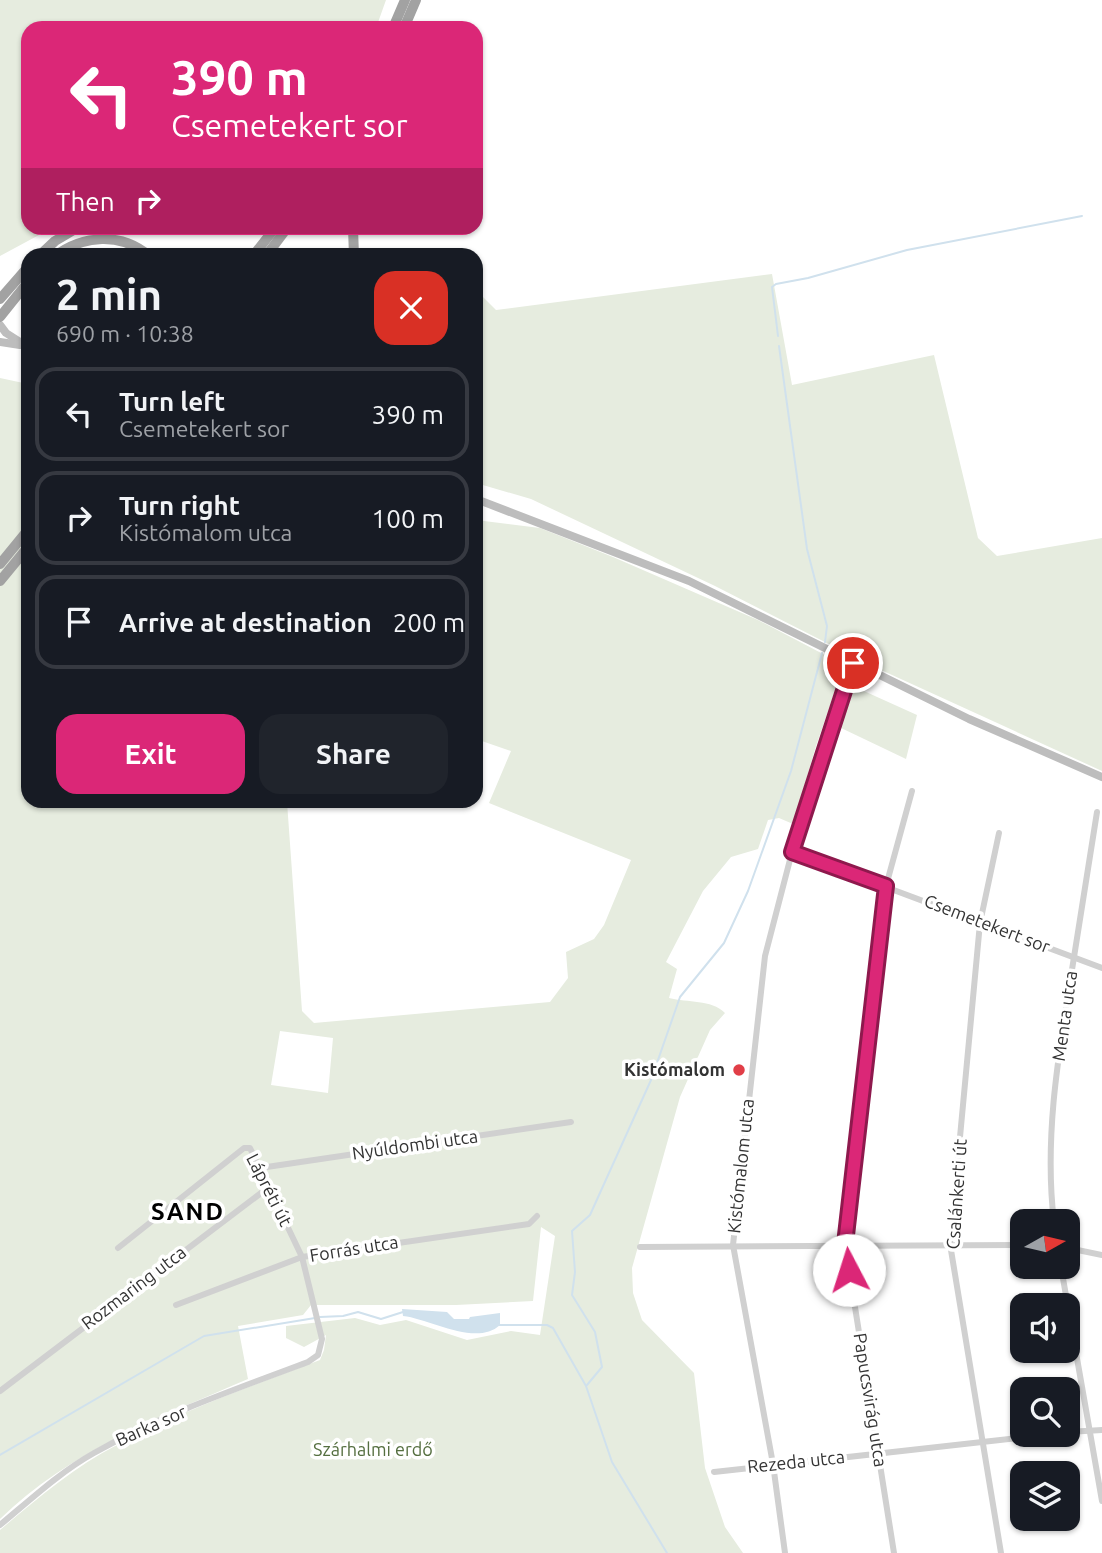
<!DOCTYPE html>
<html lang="en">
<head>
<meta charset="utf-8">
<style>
	body { margin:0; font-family:Ubuntu,sans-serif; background:#20242c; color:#f1f3f6; height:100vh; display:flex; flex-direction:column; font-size:26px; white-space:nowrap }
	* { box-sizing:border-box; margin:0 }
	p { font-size:23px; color:#9ea1a6 }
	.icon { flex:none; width:38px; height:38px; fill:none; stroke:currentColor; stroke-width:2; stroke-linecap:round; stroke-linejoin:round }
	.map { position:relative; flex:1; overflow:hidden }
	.panel { position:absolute; left:21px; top:248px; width:462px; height:560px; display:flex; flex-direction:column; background:#171b24; border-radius:21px; box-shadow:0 2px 5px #0004 }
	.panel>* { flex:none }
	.guide { position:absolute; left:21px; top:21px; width:462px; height:214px; border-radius:21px; box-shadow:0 2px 5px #0004; background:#db2777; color:#fff; overflow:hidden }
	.needle { width:46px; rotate:82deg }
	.fabs { position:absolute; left:1010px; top:1209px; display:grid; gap:14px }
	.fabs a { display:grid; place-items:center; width:70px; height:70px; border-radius:14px; background:#171b24; box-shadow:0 2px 5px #0004; font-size:35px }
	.pin { position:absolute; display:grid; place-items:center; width:60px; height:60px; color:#fff; margin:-30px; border:4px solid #fff; border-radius:50%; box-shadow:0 2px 7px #0007 }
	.me { position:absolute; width:77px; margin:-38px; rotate:355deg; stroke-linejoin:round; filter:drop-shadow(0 0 5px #0008) }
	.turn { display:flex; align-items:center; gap:24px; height:147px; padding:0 35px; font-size:32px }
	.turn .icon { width:91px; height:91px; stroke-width:2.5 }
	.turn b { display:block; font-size:49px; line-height:60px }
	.then { display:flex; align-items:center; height:66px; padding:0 35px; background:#0003; gap:14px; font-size:26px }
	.round { display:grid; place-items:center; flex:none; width:74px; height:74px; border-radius:21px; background:#20242c }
	.headline { display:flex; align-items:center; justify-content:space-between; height:119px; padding:0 35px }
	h1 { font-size:42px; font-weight:600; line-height:52px }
	.button { display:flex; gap:14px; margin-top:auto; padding:14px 35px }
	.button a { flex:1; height:80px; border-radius:21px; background:#db2777; color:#fff; font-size:28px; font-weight:600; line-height:80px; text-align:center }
	.button a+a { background:#20242c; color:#f1f3f6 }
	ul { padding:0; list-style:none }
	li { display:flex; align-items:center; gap:21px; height:94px; margin:0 14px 10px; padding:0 21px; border:4px solid #363941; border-radius:21px }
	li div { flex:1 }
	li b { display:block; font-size:26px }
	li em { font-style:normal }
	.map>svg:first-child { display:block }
</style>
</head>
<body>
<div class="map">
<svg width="1102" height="1553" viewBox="0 0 1102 1553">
	<rect width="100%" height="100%" fill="#fff"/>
	<g fill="#e6ecdf" fill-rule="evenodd">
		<polygon points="0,0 386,0 376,28 28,28 28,228 52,228 0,256"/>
		<polygon points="772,274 792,385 934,355 978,538 997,556 1102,538 1102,771 868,664 715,586 531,499 476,483 476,290 496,310"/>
		<path d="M0,378L28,384V802H287L302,1011L314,1023L550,1002L568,978L566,952L594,939L604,925L631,860L489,803L511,751L476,739V520L540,528L613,557L758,620L844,665L816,746L793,824L779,818L768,820L758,849L731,857L703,891L666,962L677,969L669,998C688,1003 711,999 725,1013L710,1030L680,1097L632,1268L633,1293L642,1320L694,1373L705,1468L725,1527L743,1553H0V1530C37,1499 74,1467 117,1445C181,1411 252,1386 320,1360L324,1350L326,1335L304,1347L286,1338V1326L355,1318L380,1325L406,1320L467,1340L511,1331L540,1335L555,1236L541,1227L533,1301L456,1305H311L303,1315L238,1326L248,1379C160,1417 70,1451 0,1519ZM280,1031L333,1038L328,1093L271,1085Z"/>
		<polygon points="855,687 917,715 906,759 839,727"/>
	</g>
	<path fill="#d0e1ed" d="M402,1309L447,1312L454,1319H469L470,1317L500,1313V1325C476,1347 431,1319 403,1316Z"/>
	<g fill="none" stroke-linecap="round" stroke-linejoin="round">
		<g stroke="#d0e1ed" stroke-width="2">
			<polyline points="778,336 772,287 776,284 808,278 907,250 1082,216"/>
			<polyline points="779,346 807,549 827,626 825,642"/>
			<polyline points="320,1317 343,1316 358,1312 381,1319 403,1312"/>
			<polyline points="498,1325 547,1325 553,1328 586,1386 612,1462 667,1553"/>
			<polyline points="587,1385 602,1367 595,1332 572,1295 575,1272 572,1231 590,1215 651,1080 680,997 724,943 748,891 791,771 822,653"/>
			<polyline points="0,1455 204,1336 315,1318"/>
		</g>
		<g stroke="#d0d0d0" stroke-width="6">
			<polyline points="999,833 980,923 950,1244 1001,1553"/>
			<polyline points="792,852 1102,968"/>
			<polyline points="260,1168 571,1122"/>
			<path d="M1054,1222C1044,1140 1058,1057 1071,976C1080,921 1088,867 1097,812"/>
			<polyline points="640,1247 1022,1245"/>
			<polyline points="1068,1248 1102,1255"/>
			<polyline points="1061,1267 1102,1501"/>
			<polyline points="176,1305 302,1257 529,1224 537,1216"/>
			<polyline points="0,1391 269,1187"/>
			<polyline points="1068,1432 1102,1430"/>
			<polyline points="714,1472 1045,1435"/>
			<path d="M0,1525C30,1500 60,1472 94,1453C161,1415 236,1389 308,1362L318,1355L322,1339L302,1257L250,1148H244L118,1248"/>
			<polyline points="785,1553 773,1464 733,1245 765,956 792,852 853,663"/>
			<polyline points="894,1553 845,1244 886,886 912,791"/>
		</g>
		<g stroke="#bdbdbd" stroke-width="8">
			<polyline points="0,325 6,333 28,347"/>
			<polyline points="0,342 20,345"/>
			<polyline points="476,499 689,581 969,719 1102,777"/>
		</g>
		<g stroke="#a2a2a2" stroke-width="10">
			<polyline points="393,28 405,0"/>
			<polyline points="404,28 416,0"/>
			<polyline points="353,228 354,256"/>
			<polyline points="39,256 55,241 77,228"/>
			<path d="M55,256C83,235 121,232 149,256"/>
			<polyline points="253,256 275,228"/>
			<polyline points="266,256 287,228"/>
			<polyline points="0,299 28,267"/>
			<polyline points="0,317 28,282"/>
			<polyline points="0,564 28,530"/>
			<polyline points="0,581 28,547"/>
		</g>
	</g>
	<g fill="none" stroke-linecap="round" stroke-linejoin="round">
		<g stroke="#8e194d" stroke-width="18">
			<polyline id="route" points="849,1270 845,1244 886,886 792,852 853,663"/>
		</g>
		<use href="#route" stroke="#db2777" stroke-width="12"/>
	</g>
	<circle fill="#e13e47" stroke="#fff" stroke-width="2.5" cx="739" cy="1070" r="7"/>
	<g text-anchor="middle" stroke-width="7" stroke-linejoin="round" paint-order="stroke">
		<g font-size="18" fill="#333" stroke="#fff">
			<text transform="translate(987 924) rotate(21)" y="6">Csemetekert sor</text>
			<text transform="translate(1065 1016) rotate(-82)" y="6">Menta utca</text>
			<text transform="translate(415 1145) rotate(-8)" y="6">Nyúldombi utca</text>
			<text transform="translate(741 1166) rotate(-84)" y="6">Kistómalom utca</text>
			<text transform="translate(269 1190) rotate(63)" y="6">Lápréti út</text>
			<text transform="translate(957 1194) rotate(-86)" y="6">Csalánkerti út</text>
			<text transform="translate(354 1249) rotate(-9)" y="6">Forrás utca</text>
			<text transform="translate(134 1288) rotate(-37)" y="6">Rozmaring utca</text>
			<text transform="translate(870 1400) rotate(81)" y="6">Papucsvirág utca</text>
			<text transform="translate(151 1426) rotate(-24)" y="6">Barka sor</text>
			<text transform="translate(796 1462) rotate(-6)" y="6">Rezeda utca</text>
		</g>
		<g font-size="18" font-weight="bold" fill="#333" stroke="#fff" text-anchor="end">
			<text x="725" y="1076">Kistómalom</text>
		</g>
		<g font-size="18" fill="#556f40" stroke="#fff">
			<text x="373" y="1456">Szárhalmi erdő</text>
		</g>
		<g font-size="24" font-weight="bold" letter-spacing="2" fill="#000" stroke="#fff">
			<text x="188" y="1220">SAND</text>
		</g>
	</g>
</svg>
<div class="fabs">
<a><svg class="needle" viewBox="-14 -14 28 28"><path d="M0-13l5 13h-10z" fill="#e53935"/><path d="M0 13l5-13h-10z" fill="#9ea1a6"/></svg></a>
<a><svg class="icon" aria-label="sound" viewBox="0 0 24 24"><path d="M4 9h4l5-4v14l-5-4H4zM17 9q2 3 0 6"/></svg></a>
<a><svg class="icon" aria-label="search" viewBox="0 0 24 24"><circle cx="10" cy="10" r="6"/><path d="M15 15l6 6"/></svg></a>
<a><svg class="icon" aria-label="layers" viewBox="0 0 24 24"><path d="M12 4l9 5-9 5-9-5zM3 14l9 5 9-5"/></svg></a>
</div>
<div class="pin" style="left:853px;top:663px;background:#d93025"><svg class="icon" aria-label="arrive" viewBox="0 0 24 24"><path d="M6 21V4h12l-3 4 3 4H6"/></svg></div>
<svg class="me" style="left:849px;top:1270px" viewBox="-20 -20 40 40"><circle r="19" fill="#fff"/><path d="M0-13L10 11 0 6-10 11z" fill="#db2777"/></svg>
<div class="guide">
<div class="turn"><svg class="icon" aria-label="left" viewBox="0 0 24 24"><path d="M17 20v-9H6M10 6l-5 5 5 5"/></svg><div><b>390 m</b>Csemetekert sor</div></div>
<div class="then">Then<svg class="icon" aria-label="right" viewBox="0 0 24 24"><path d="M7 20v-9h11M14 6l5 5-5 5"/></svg></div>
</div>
<section class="panel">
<div class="headline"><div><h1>2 min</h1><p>690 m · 10:38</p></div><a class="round" style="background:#d93025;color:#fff"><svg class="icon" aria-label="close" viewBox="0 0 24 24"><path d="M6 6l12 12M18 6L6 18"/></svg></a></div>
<ul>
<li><svg class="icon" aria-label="left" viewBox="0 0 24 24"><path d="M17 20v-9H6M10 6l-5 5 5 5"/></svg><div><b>Turn left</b><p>Csemetekert sor</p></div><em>390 m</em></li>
<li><svg class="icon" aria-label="right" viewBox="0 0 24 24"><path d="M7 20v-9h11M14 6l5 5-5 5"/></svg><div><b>Turn right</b><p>Kistómalom utca</p></div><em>100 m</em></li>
<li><svg class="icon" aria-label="arrive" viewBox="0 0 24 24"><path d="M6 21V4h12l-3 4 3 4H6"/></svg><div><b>Arrive at destination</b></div><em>200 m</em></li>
</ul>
<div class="button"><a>Exit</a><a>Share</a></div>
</section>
</div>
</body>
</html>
